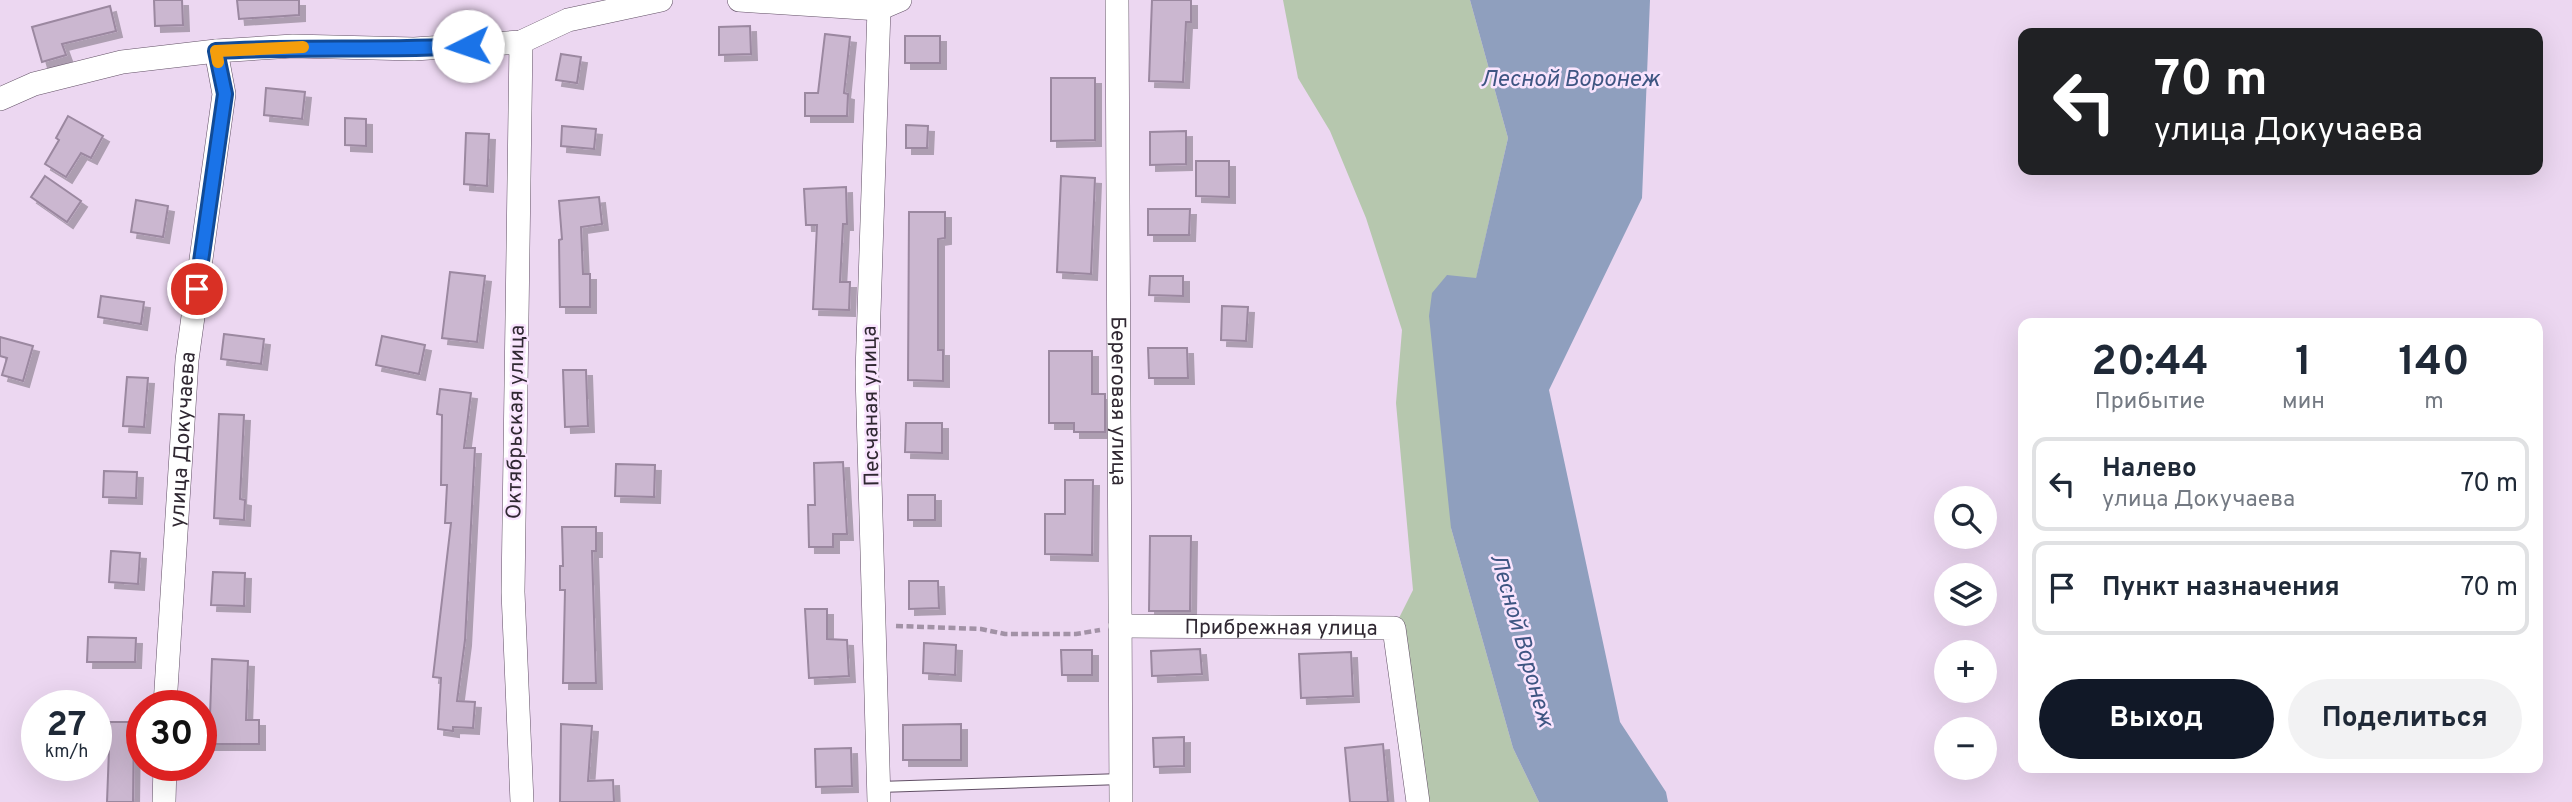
<!DOCTYPE html>
<html lang="ru">
<head>
<meta charset="utf-8">
<style>
	body { margin:0; font-family:Overpass,sans-serif; background:#f2f2f3; color:#1f2937; height:100vh; display:flex; flex-direction:column; font-size:26px; white-space:nowrap }
	* { box-sizing:border-box; margin:0 }
	p { font-size:23px; color:#747a83 }
	.icon { flex:none; width:38px; height:38px; fill:none; stroke:currentColor; stroke-width:2; stroke-linecap:round; stroke-linejoin:round }
	.map { position:relative; flex:1; overflow:hidden }
	.drawer { position:absolute; left:2018px; top:318px; width:525px; height:455px; display:flex; flex-direction:column; background:#fff; border-radius:14px; box-shadow:0 7px 28px #0002 }
	.drawer>* { flex:none }
	.banner { position:absolute; left:2018px; top:28px; width:525px; height:147px; border-radius:14px; box-shadow:0 7px 28px #0002; background:#202124; color:#fff; overflow:hidden }
	.fabs { position:absolute; left:1934px; top:486px; display:grid; gap:14px }
	.fabs a { display:grid; place-items:center; width:63px; height:63px; border-radius:50%; background:#fff; box-shadow:0 7px 28px #0002; font-size:35px }
	.speed { position:absolute; left:21px; top:690px; display:flex; gap:14px; font-size:35px; font-weight:700; text-align:center }
	.speed>* { display:grid; place-content:center; width:91px; height:91px; border-radius:50%; background:#fff; box-shadow:0 7px 28px #0002; line-height:1 }
	.speed small { font-size:18px; font-weight:400 }
	.speed .limit { border:10px solid #d22; background:#fff; color:#111 }
	.pin { position:absolute; display:grid; place-items:center; width:60px; height:60px; color:#fff; margin:-30px; border:4px solid #fff; border-radius:50%; box-shadow:0 2px 7px #0007 }
	.me { position:absolute; width:77px; margin:-38px; rotate:266deg; stroke-linejoin:round; filter:drop-shadow(0 0 5px #0008) }
	.turn { display:flex; align-items:center; gap:24px; height:147px; padding:0 21px; font-size:32px }
	.turn .icon { width:91px; height:91px; stroke-width:2.5 }
	.turn b { display:block; font-size:49px; line-height:60px }
	.eta { display:flex; justify-content:space-evenly; align-items:center; height:119px; text-align:center }
	.eta b { font-size:42px; font-weight:700; line-height:49px }
	.action { display:flex; gap:14px; margin-top:auto; padding:14px 21px }
	.action a { flex:1; height:80px; border-radius:42px; background:#111827; color:#fff; font-size:28px; font-weight:700; line-height:80px; text-align:center }
	.action a+a { background:#f2f2f3; color:#1f2937 }
	ul { padding:0; list-style:none }
	li { display:flex; align-items:center; gap:21px; height:94px; margin:0 14px 10px; padding:0 7px; border:4px solid #e0e1e3; border-radius:14px }
	li div { flex:1 }
	li b { display:block; font-size:26px }
	li em { font-style:normal }
	.map>svg:first-child { display:block }
</style>
</head>
<body>
<div class="map">
<svg width="2572" height="802" viewBox="0 0 2572 802">
	<defs>
		<filter id="shadow"><feDropShadow dx="6" dy="6" stdDeviation="0" flood-color="#0004"/></filter>
	</defs>
	<rect width="100%" height="100%" fill="#ecd7f1"/>
	<polygon fill="#b6c7ae" points="1283,0 1470,0 1508,138 1476,279 1451,528 1513,748 1539,802 1418,802 1394,628 1413,590 1396,403 1402,330 1366,218 1330,131 1298,78"/>
	<polygon fill="#8f9fbe" points="1470,0 1650,0 1642,198 1549,390 1620,722 1666,792 1668,802 1539,802 1513,748 1451,528 1429,316 1432,293 1447,275 1476,278 1508,138"/>
	<g fill="#cbb7d0" stroke="#9b88a0" stroke-width="2" filter="url(#shadow)">
		<polygon points="154,0 182,0 183,25 155,26"/>
		<polygon points="237,0 299,0 299,15 239,19"/>
		<polygon points="1152,0 1191,0 1191,22 1186,22 1183,82 1149,81"/>
		<polygon points="110,6 116,31 62,44 66,55 42,62 32,27"/>
		<polygon points="750,26 751,54 719,55 719,27"/>
		<polygon points="825,34 850,37 844,93 848,94 847,116 805,116 805,93 818,93"/>
		<rect x="905" y="36" width="35" height="27"/>
		<polygon points="561,54 581,57 577,83 556,80"/>
		<polygon points="1051,78 1095,78 1095,140 1051,141"/>
		<polygon points="266,88 305,92 302,119 264,115"/>
		<polygon points="68,116 103,136 91,158 81,153 66,177 45,164 59,140 56,138"/>
		<polygon points="345,118 366,119 366,146 345,145"/>
		<polygon points="906,125 928,126 927,148 906,148"/>
		<polygon points="562,126 596,129 594,149 561,146"/>
		<polygon points="1186,131 1186,164 1150,165 1150,132"/>
		<polygon points="466,133 489,134 487,186 464,184"/>
		<polygon points="1196,161 1229,161 1229,197 1196,196"/>
		<polygon points="45,176 81,201 67,222 31,197"/>
		<polygon points="1061,176 1095,178 1091,274 1057,272"/>
		<polygon points="846,187 847,224 843,224 840,282 850,282 849,310 813,309 817,225 806,225 804,189"/>
		<polygon points="599,197 602,224 581,227 583,274 590,274 590,307 560,307 559,240 562,239 559,201"/>
		<polygon points="136,200 168,206 163,237 131,232"/>
		<polygon points="1148,209 1190,209 1189,235 1148,235"/>
		<polygon points="909,212 945,212 945,238 938,239 938,350 943,350 943,381 908,380"/>
		<polygon points="450,272 485,276 477,342 442,338"/>
		<polygon points="1150,276 1183,276 1183,296 1149,295"/>
		<polygon points="101,296 144,302 141,324 98,317"/>
		<polygon points="1222,306 1248,307 1246,341 1221,340"/>
		<polygon points="224,334 264,339 261,364 221,359"/>
		<polygon points="382,336 425,345 419,374 376,365"/>
		<polygon points="0,337 33,346 23,381 2,375 7,358 0,356"/>
		<polygon points="1148,348 1187,348 1188,378 1149,378"/>
		<polygon points="1049,351 1092,351 1092,394 1105,394 1105,432 1074,432 1074,423 1049,423"/>
		<polygon points="563,370 586,370 588,426 565,427"/>
		<polygon points="127,377 148,378 144,427 123,426"/>
		<polygon points="440,389 471,393 464,448 475,448 465,640 457,701 475,702 473,728 453,727 453,731 438,729 441,678 433,677 451,523 445,523 447,485 441,485 442,415 437,414"/>
		<polygon points="219,414 244,415 240,499 245,500 244,520 214,518"/>
		<polygon points="906,423 942,423 942,453 905,452"/>
		<polygon points="843,462 847,534 833,534 833,547 809,547 808,505 815,505 814,463"/>
		<polygon points="616,464 655,465 654,497 615,496"/>
		<polygon points="104,471 137,472 136,498 103,497"/>
		<polygon points="1065,480 1093,480 1092,555 1045,554 1045,514 1065,514"/>
		<rect x="908" y="495" width="27" height="25"/>
		<polygon points="562,527 596,527 596,551 592,551 596,683 563,683 565,590 560,590 560,566 563,566"/>
		<polygon points="1150,536 1191,536 1190,611 1149,611"/>
		<polygon points="111,551 140,553 138,584 109,582"/>
		<polygon points="213,572 245,573 244,606 211,605"/>
		<polygon points="909,581 938,581 939,608 909,609"/>
		<polygon points="805,609 827,609 827,639 847,640 849,676 809,678"/>
		<polygon points="88,637 136,638 135,662 87,662"/>
		<polygon points="924,643 956,645 955,675 923,673"/>
		<polygon points="1200,649 1202,674 1152,676 1151,651"/>
		<polygon points="1061,650 1092,650 1092,675 1062,675"/>
		<polygon points="1351,652 1353,696 1301,698 1299,654"/>
		<polygon points="212,659 248,661 246,720 259,720 259,744 209,744"/>
		<polygon points="110,722 134,722 133,802 107,802"/>
		<polygon points="561,724 592,726 588,781 613,780 614,802 560,802"/>
		<polygon points="961,724 961,760 903,760 903,725"/>
		<polygon points="1184,737 1184,766 1154,767 1153,738"/>
		<polygon points="1383,744 1388,802 1350,802 1345,748"/>
		<polygon points="851,748 852,786 816,787 815,749"/>
	</g>
	<g fill="none" stroke-linecap="round" stroke-linejoin="round">
		<g stroke="#625066" stroke-width="12">
			<polyline id="lane" points="879,787 1121,779"/>
		</g>
		<g stroke="#625066" stroke-width="24">
			<g id="street">
				<polyline points="739,0 879,9 900,0"/>
				<path id="s1" d="M1117,0L1121,802"/>
				<polyline points="521,42 513,592 522,802"/>
				<polyline points="0,99 34,84 122,62 216,51 293,46 414,49 521,42 568,20 661,0"/>
				<path id="s2" d="M1120,626L1394,628L1418,802"/>
				<path id="s3" d="M165,705L187,360L224,94L216,51"/>
				<polyline points="164,802 165,765"/>
				<polyline points="879,802 867,373 879,9"/>
			</g>
		</g>
		<polyline stroke="#a292a6" stroke-width="4.5" stroke-dasharray="7 3.5" stroke-linecap="butt" points="896,626 981,629 1005,634 1076,634 1100,630"/>
		<use href="#lane" stroke="#fff" stroke-width="10"/>
		<use href="#street" stroke="#fff" stroke-width="23"/>
	</g>
	<g fill="none" stroke-linecap="round" stroke-linejoin="round">
		<g stroke="#114b97" stroke-width="18">
			<path id="route" d="M197,289L225,94L216,51C300,46 384,51 468,46"/>
		</g>
		<use href="#route" stroke="#1a73e8" stroke-width="12"/>
		<polyline stroke="#f59e0b" stroke-width="12" points="218,62 216,51 303,47"/>
	</g>
	<g text-anchor="middle" stroke-width="5" stroke-linejoin="round" paint-order="stroke">
		<g font-size="21" fill="#302832" stroke="#f9e4fe">
			<text dy="7" stroke="none"><textPath href="#s1" startOffset="401">Береговая улица</textPath></text>
			<text transform="translate(870 406) rotate(-91)" y="7">Песчаная улица</text>
			<text transform="translate(515 422) rotate(-89)" y="7">Октябрьская улица</text>
			<text dy="7" stroke="none"><textPath href="#s3" startOffset="266">улица Докучаева</textPath></text>
			<text dy="7" stroke="none"><textPath href="#s2" startOffset="161">Прибрежная улица</textPath></text>
		</g>
		<g font-size="23" font-style="italic" fill="#3e5582" stroke="#f9e4fe">
			<text x="1570" y="86">Лесной Воронеж</text>
			<text transform="translate(1523 640) rotate(74)" y="8">Лесной Воронеж</text>
		</g>
	</g>
</svg>
<div class="fabs">
<a><svg class="icon" aria-label="search" viewBox="0 0 24 24"><circle cx="10" cy="10" r="6"/><path d="M15 15l6 6"/></svg></a>
<a><svg class="icon" aria-label="layers" viewBox="0 0 24 24"><path d="M12 4l9 5-9 5-9-5zM3 14l9 5 9-5"/></svg></a>
<a>+</a>
<a>−</a>
</div>
<div class="speed"><div>27<small>km/h</small></div><div class="limit">30</div></div>
<div class="pin" style="left:197px;top:289px;background:#d93025"><svg class="icon" aria-label="arrive" viewBox="0 0 24 24"><path d="M6 21V4h12l-3 4 3 4H6"/></svg></div>
<svg class="me" style="left:468px;top:46px" viewBox="-20 -20 40 40"><circle r="19" fill="#fff"/><path d="M0-13L10 11 0 6-10 11z" fill="#1a73e8"/></svg>
<div class="banner">
<div class="turn"><svg class="icon" aria-label="left" viewBox="0 0 24 24"><path d="M17 20v-9H6M10 6l-5 5 5 5"/></svg><div><b>70 m</b>улица Докучаева</div></div>
</div>
<section class="drawer">
<div class="eta">
<div><b>20:44</b><p>Прибытие</p></div>
<div><b>1</b><p>мин</p></div>
<div><b>140</b><p>m</p></div>
</div>
<ul>
<li><svg class="icon" aria-label="left" viewBox="0 0 24 24"><path d="M17 20v-9H6M10 6l-5 5 5 5"/></svg><div><b>Налево</b><p>улица Докучаева</p></div><em>70 m</em></li>
<li><svg class="icon" aria-label="arrive" viewBox="0 0 24 24"><path d="M6 21V4h12l-3 4 3 4H6"/></svg><div><b>Пункт назначения</b></div><em>70 m</em></li>
</ul>
<div class="action"><a>Выход</a><a>Поделиться</a></div>
</section>
</div>
</body>
</html>
